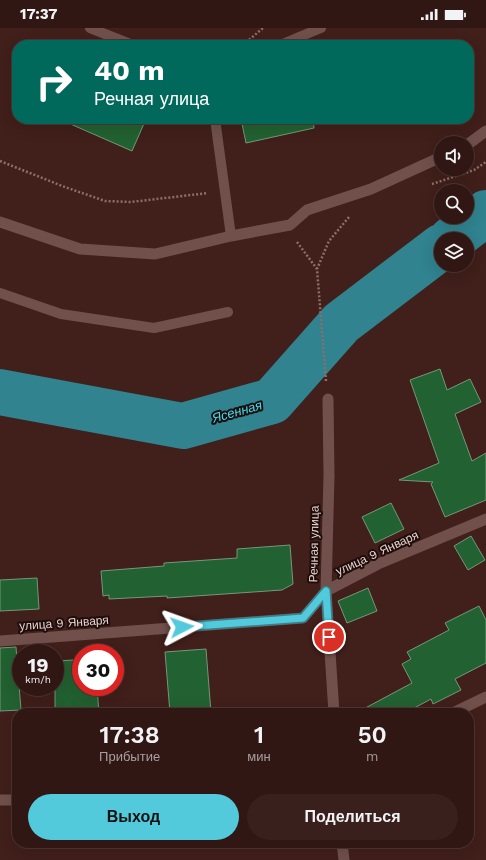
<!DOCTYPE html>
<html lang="ru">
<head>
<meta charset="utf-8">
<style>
	body { margin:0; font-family:"Work Sans",sans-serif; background:#39201d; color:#f1f3f6; height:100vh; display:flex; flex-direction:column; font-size:15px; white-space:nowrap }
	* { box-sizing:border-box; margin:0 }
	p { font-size:13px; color:#a89fa0 }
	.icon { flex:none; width:22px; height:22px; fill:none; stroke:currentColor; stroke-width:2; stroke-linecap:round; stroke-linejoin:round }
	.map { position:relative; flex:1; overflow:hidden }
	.sheet { position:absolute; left:12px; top:680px; width:462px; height:140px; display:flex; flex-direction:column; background:#311714; border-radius:16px; box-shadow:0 4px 16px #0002,0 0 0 1px #4c3634 }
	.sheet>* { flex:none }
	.hud { position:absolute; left:12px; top:12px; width:462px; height:84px; border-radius:16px; box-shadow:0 4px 16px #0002,0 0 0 1px #4c3634; background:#00695c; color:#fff; overflow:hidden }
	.fabs { position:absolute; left:434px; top:108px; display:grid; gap:8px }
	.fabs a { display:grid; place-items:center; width:40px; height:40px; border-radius:50%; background:#311714; box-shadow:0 4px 16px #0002,0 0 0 1px #4c3634; font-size:20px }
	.speed { position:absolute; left:12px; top:616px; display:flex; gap:8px; font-size:20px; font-weight:700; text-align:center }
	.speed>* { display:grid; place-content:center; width:52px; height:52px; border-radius:50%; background:#311714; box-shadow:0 4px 16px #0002,0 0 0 1px #4c3634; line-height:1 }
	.speed small { font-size:10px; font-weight:400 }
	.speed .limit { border:6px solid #d22; background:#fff; color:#111 }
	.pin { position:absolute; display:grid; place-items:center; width:34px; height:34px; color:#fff; margin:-17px; border:2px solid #fff; border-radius:50%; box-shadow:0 1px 4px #0007 }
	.me { position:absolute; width:44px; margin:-22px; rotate:86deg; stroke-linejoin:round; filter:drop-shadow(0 0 3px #0008) }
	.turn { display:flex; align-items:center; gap:14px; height:84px; padding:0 16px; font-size:18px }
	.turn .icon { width:52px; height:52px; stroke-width:2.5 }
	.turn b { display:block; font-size:28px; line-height:34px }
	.eta { display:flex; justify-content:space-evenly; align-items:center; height:68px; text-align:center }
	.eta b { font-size:24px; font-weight:600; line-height:28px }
	.action { display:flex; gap:8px; margin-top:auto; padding:8px 16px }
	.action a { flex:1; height:46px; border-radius:24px; background:#53cadc; color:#111; font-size:16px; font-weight:600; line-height:46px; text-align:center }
	.action a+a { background:#39201d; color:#f1f3f6 }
	.status { display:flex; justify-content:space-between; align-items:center; height:28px; padding:0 20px; background:#311714; direction:ltr }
	.status svg { height:11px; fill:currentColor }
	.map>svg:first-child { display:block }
</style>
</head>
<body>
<div class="status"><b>17:37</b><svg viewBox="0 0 49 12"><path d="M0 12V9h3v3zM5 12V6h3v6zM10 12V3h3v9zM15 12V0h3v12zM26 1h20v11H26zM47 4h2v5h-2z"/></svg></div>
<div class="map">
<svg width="486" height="832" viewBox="0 0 486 832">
	<rect width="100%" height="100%" fill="#411f1a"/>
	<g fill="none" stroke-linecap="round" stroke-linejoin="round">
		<g stroke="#30838f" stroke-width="46">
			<polyline points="452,211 486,185"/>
			<polyline points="0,364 183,398 272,373 341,295 441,219"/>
		</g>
	</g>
	<g fill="#226131" stroke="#76977b">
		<polygon points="59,91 146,91 132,123"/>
		<polygon points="241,91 313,91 314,100 246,115"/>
		<polygon points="440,341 447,362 470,351 481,374 455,386 472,433 486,425 486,472 445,489 431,456 433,454 399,452 439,435 410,352"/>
		<polygon points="391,475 404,501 375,515 362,489"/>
		<polygon points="471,508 485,532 468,542 454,518"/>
		<polygon points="290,517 293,556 282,562 167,570 167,568 109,571 109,567 103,568 101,543 164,538 164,535 237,530 237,521"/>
		<polygon points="37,550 39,581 0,583 0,552"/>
		<polygon points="368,560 377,583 347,595 338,573"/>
		<polygon points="479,578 486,592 486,635 455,651 461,662 433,676 431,671 405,685 356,685 412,655 402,636 411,631 407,624 449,602 445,595"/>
		<polygon points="16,619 21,682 0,683 0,620"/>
		<polygon points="206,621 211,685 170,685 165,624"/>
		<polygon points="74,632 74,642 81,642 81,659 97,659 99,685 55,685 55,633"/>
	</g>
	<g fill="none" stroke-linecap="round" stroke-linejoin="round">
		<g stroke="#8c6f6a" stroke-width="2.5" stroke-dasharray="2 2" stroke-linecap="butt">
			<polyline points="243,17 263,0"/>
			<polyline points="0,133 62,158 105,173 131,174 208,165"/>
			<polyline points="432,156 474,142 486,134"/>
			<polyline points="297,214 317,241"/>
			<polyline points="326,353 317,241 329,213 349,189"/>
		</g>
		<g stroke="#71504b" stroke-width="10">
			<polyline points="90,0 133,17"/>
			<polyline points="280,17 321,0"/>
			<polyline points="215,91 231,208"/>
			<polyline points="0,265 61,286 154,300 228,284"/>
		</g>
		<g stroke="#71504b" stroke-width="11">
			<polyline points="467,117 486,103"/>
			<polyline points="0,194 80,221 155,226 231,208 290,197 307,182 371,161 441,129"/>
			<polyline points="328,371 329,448 326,563 334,685"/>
			<polyline points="0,613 303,590 326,563 378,536 486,491"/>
			<polyline points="453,685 486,669"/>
			<polyline points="0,772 17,772"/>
			<polyline points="342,815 344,832"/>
		</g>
	</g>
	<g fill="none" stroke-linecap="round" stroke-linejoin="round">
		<g stroke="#36838f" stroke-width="10">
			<polyline id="route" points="182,599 303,590 326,563 329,609"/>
		</g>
		<use href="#route" stroke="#53cadc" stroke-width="7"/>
	</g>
	<g text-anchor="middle" stroke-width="4" stroke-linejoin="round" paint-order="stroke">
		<g font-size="12" fill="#e8d0cc" stroke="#1d0e0c">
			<text transform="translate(314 516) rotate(-89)" y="4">Речная улица</text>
			<text transform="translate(377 525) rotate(-25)" y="4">улица 9 Января</text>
			<text transform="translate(64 595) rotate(-4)" y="4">улица 9 Января</text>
		</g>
		<g font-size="13" font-style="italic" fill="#3fdff5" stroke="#1d0e0c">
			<text transform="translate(237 383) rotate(-16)" y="5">Ясенная</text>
		</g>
	</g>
</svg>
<div class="fabs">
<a><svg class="icon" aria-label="sound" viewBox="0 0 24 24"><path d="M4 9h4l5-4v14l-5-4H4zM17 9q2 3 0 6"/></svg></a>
<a><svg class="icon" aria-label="search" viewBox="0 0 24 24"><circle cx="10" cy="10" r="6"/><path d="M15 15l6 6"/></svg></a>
<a><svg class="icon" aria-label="layers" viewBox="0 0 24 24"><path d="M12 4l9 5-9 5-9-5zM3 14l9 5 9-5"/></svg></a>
</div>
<div class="speed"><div>19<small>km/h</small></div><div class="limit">30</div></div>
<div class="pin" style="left:329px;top:609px;background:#d93025"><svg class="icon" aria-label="arrive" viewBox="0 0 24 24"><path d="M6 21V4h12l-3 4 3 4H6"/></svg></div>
<svg class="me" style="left:182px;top:599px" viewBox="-20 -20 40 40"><path d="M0-17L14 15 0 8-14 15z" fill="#53cadc" stroke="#fff" stroke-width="4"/></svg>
<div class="hud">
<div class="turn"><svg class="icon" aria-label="right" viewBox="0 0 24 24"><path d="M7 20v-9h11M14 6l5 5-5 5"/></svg><div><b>40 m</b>Речная улица</div></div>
</div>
<section class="sheet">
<div class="eta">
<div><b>17:38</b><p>Прибытие</p></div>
<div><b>1</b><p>мин</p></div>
<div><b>50</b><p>m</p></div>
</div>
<div class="action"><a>Выход</a><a>Поделиться</a></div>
</section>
</div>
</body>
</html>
